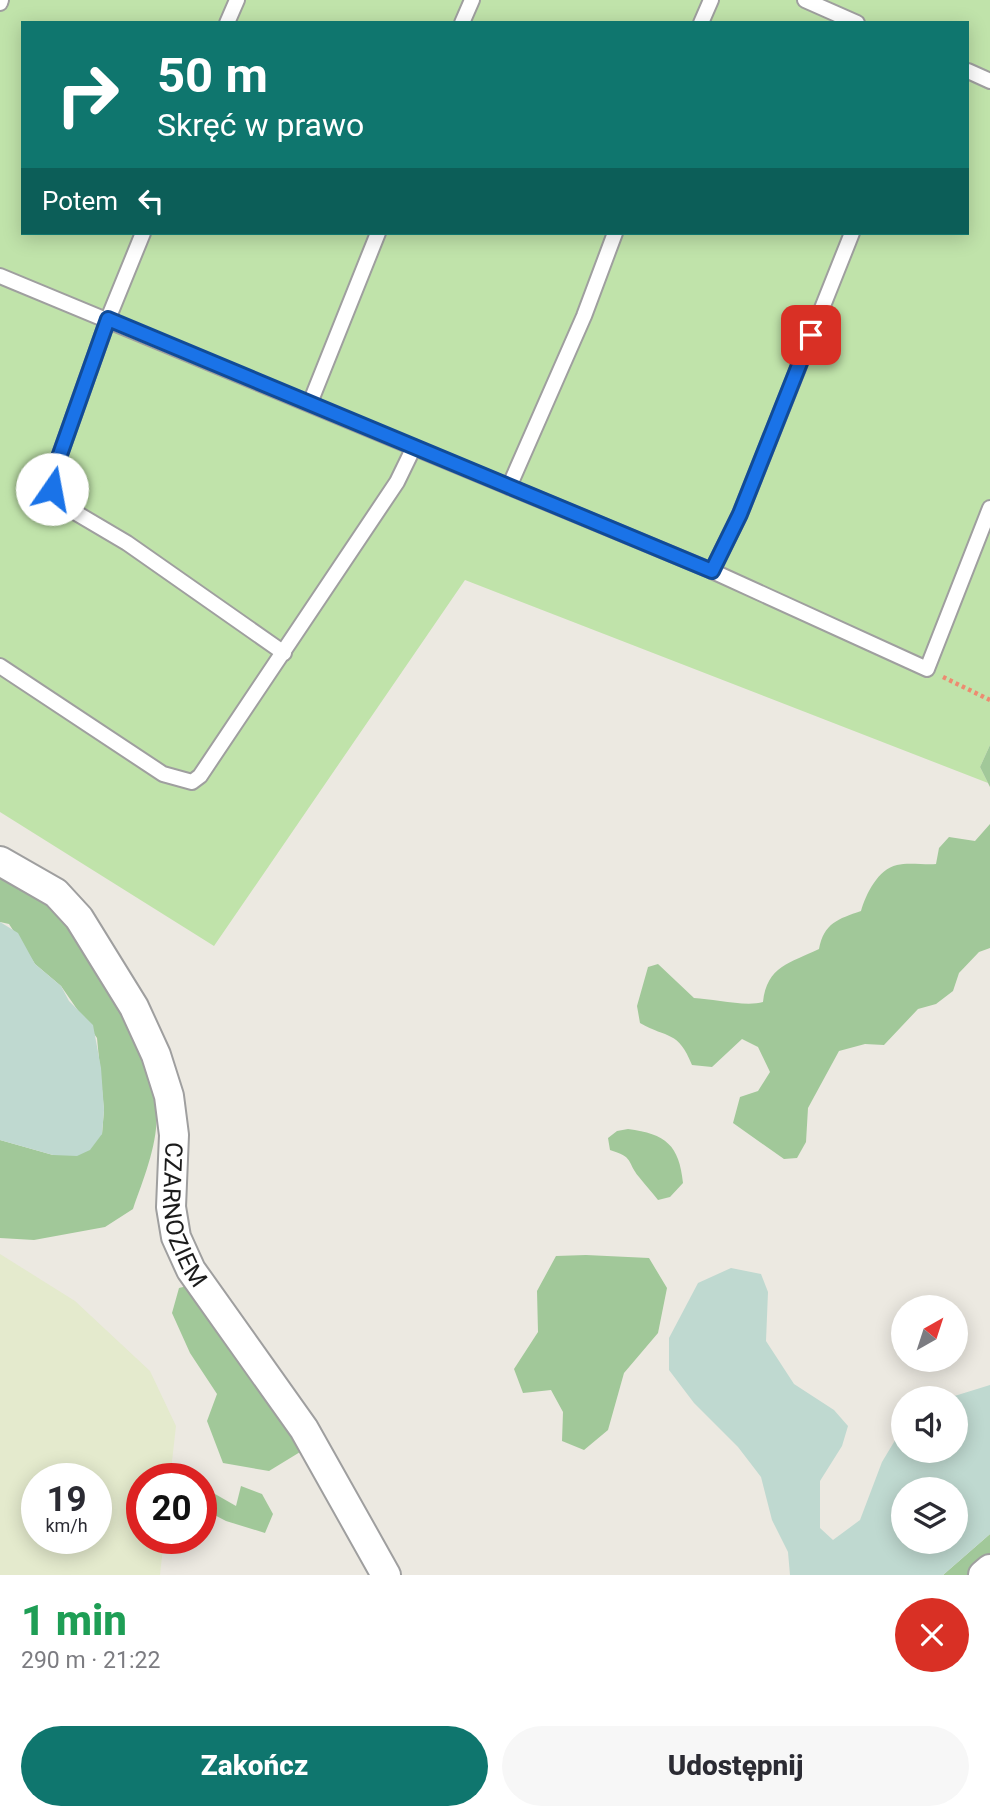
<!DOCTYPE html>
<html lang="pl">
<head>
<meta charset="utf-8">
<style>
	body { margin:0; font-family:Roboto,sans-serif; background:#f7f7f7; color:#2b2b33; height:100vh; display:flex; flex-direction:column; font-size:26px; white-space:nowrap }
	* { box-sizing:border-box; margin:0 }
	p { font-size:23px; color:#7c7c81 }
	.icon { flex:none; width:38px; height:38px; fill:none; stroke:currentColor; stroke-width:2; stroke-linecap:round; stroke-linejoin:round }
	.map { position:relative; height:1575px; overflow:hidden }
	.details { display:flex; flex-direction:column; background:#fff; flex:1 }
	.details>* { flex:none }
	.hud { position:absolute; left:21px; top:21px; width:948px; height:214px; border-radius:0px; box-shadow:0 4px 18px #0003; background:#0f766e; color:#fff; overflow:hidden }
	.needle { width:46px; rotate:39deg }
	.controls { position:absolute; left:891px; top:1295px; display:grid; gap:14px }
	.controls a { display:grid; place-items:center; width:77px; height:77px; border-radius:50%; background:#fff; box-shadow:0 4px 18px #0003; font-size:35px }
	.speed { position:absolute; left:21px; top:1463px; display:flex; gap:14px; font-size:35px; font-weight:700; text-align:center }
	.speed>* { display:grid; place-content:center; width:91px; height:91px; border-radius:50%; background:#fff; box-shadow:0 4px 18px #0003; line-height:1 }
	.speed small { font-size:18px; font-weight:400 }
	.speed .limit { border:10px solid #d22; background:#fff; color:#111 }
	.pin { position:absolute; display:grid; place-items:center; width:60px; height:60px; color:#fff; margin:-30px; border-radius:14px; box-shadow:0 4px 10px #0006 }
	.me { position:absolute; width:77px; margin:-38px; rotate:12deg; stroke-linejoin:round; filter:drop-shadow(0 0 5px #0008) }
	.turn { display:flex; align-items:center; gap:24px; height:147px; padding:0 21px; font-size:32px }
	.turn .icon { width:91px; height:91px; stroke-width:2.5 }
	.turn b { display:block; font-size:49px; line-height:60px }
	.then { display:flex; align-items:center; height:66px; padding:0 21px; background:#0003; gap:14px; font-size:26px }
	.round { display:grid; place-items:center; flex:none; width:74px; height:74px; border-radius:37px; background:#f7f7f7 }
	.summary { display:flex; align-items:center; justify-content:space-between; height:119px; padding:0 21px }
	h1 { font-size:42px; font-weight:800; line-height:52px; color:#1e9e55 }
	.action { display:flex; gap:14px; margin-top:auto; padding:14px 21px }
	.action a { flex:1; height:80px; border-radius:42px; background:#0f766e; color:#fff; font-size:28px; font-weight:800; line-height:80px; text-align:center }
	.action a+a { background:#f7f7f7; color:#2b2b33 }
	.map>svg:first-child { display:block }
</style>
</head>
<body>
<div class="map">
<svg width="990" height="1575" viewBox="0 0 990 1575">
	<rect width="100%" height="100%" fill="#ece9e1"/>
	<path fill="#e4eacd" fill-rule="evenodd" d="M0,1254L75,1301L150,1371L176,1426L170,1479H142V1538H164L160,1575H0ZM37,1479H96V1538H37Z"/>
	<path fill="#c0e3aa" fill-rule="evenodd" d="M0,0H990V745L980,767L988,783L465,580L214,946L0,812ZM23,23H968V233H23Z"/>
	<g fill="#a1c899">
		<polygon points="990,745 990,787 980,767"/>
		<path d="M990,824V948L979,952L959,973L953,991L936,1004L918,1009L884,1045L865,1044L839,1051L808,1108L806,1142L797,1158L784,1159L733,1123L740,1097L758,1091L770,1072L758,1047L742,1039L712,1067L692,1065C678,1030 668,1039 640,1023L637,1006L648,967L658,964L694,998C713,999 746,1007 763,1002C767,966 790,963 819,949C824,923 838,919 861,911C866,894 878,869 897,865C908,862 924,865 936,864L939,848L949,837L975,841Z"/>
		<path d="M0,872C12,880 25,887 36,895C85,937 148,1041 156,1106C160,1140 144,1177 133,1209L105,1227L34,1240L0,1238V1140L53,1155L102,1134L104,1110L97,1038L61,986L35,964L9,924L0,922Z"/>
		<path d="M628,1129C666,1134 679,1145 683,1183L670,1197L658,1200C652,1192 645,1185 639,1177C626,1161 635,1158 610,1150L608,1138L617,1131Z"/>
		<polygon points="586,1255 649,1258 667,1288 658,1333 624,1373 608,1430 584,1450 562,1441 563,1412 551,1390 523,1393 514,1369 538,1332 537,1291 556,1256"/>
		<polygon points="191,1285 305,1449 269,1471 223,1463 207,1421 217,1394 190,1353 172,1313 179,1288"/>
		<polygon points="201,1486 236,1506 241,1486 262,1494 273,1514 265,1533 226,1521 201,1508"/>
		<polygon points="990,1534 990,1575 943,1575"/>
	</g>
	<g fill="#bfd9d0" fill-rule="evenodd">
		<polygon points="0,922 18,933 35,964 61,986 69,1001 93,1025 101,1068 104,1110 102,1134 90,1150 77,1156 53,1155 0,1140"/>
		<path d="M731,1268L761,1274L768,1292L766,1341L794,1384L834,1410L848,1426L842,1446L820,1481V1528L833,1540L860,1520L882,1462L903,1427V1451H956V1398H948L990,1385V1534L943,1575H790L788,1552L772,1520L761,1477L738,1447L694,1403L669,1370V1338L698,1283ZM903,1489H956V1542H903Z"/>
	</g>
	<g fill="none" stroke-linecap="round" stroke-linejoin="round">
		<g stroke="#9f9f9f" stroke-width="18">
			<g id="service">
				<polyline points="805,0 857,23"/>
				<polyline points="0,3 1,0"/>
				<polyline points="227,23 237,0"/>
				<polyline points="462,23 472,0"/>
				<polyline points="701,23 711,0"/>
				<polyline points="968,71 990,81"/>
				<polyline points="143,233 108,319 52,477 53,489 66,507 127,543 284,653"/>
				<polyline points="0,276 712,571 927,669 990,508"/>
				<polyline points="310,403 378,233"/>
				<polyline points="509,487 584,316 615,233"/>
				<polyline points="712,571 740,514 852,233"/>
				<polyline points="0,666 163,774 192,782 200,776 397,482 414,447"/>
			</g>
		</g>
		<g stroke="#9f9f9f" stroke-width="32">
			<g id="minor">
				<path id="s1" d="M0,861L56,893L79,918L134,1007L156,1055L169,1096L174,1135L171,1207L176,1237L191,1270L304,1429L386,1575"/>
				<polyline points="983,1575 990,1569"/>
			</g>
		</g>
		<polyline stroke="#ed8b70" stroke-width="4.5" stroke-dasharray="3.5 3.5" stroke-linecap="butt" points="943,677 990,700"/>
		<use href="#service" stroke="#fff" stroke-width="14"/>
		<use href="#minor" stroke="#fff" stroke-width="28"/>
	</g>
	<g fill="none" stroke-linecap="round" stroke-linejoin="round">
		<g stroke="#114b97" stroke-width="18">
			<polyline id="route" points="52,489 52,477 108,319 712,571 740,514 811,335"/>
		</g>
		<use href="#route" stroke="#1a73e8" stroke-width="12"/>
	</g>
	<g text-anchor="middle" stroke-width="6" stroke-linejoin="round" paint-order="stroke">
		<g font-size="24" fill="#1b1b1b" stroke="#fff">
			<text dy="8" stroke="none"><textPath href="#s1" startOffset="420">CZARNOZIEM</textPath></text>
		</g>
	</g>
</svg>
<div class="controls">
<a><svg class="needle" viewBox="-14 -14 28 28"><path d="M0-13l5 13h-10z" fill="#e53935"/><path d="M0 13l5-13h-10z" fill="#7c7c81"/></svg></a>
<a><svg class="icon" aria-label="sound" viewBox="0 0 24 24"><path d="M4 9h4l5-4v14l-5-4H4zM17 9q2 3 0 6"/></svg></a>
<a><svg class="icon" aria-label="layers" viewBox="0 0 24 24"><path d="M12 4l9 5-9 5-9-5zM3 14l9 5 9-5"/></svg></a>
</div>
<div class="speed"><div>19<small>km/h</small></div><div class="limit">20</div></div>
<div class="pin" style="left:811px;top:335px;background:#d93025"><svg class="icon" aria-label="arrive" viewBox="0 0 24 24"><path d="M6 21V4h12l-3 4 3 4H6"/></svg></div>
<svg class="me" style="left:52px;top:489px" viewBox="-20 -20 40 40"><circle r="19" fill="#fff"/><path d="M0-13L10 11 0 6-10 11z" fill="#1a73e8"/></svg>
<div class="hud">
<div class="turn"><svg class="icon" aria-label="right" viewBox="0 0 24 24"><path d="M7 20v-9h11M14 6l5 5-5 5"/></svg><div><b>50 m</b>Skręć w prawo</div></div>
<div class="then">Potem<svg class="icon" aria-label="left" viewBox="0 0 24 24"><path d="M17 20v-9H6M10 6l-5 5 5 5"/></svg></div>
</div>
</div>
<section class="details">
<div class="summary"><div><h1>1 min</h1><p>290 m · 21:22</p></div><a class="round" style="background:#d93025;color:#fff"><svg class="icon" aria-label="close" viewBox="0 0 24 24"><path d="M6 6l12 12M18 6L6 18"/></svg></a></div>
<div class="action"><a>Zakończ</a><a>Udostępnij</a></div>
</section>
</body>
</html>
